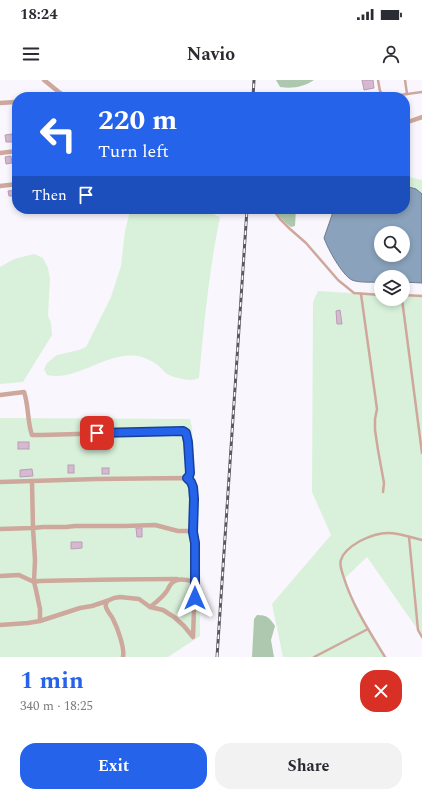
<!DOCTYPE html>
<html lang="en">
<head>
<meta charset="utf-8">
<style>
	body { margin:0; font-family:Spectral,serif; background:#f2f2f3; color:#2b2b33; height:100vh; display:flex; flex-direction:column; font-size:15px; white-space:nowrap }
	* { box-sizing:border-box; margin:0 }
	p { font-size:13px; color:#7c7c81 }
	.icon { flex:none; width:22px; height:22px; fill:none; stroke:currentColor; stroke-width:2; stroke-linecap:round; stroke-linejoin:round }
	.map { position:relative; height:577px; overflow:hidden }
	.panel { display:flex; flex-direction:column; background:#fff; flex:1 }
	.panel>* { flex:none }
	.hud { position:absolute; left:12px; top:12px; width:398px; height:122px; border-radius:16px; box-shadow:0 2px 6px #0003; background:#2563eb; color:#fff; overflow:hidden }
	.buttons { position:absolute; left:374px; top:146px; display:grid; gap:8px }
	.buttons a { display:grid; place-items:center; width:36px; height:36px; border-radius:50%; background:#fff; box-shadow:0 2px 6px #0003; font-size:20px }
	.pin { position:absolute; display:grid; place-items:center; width:34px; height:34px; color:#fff; margin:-17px; border-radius:8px; box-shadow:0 2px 6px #0006 }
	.me { position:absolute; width:44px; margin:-22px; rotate:0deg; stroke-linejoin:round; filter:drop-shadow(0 0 3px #0008) }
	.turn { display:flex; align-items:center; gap:14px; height:84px; padding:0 20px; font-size:18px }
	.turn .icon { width:52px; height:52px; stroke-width:2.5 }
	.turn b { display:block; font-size:28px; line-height:34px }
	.then { display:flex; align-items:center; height:38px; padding:0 20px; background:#0003; gap:8px; font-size:15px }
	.round { display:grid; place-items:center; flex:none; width:42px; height:42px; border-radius:16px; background:#f2f2f3 }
	.overview { display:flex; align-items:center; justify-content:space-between; height:68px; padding:0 20px }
	h1 { font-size:24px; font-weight:700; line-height:30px; color:#2563eb }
	.primary-button { display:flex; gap:8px; margin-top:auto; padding:8px 20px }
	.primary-button a { flex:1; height:46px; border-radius:16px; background:#2563eb; color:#fff; font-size:16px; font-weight:700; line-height:46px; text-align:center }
	.primary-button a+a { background:#f2f2f3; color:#2b2b33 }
	.status { display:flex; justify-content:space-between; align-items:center; height:28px; padding:0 20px; background:#fff; direction:ltr }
	.status svg { height:11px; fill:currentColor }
	header { display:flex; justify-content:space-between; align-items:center; height:52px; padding:0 20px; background:#fff; font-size:18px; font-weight:700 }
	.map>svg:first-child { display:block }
</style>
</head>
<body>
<div class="status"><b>18:24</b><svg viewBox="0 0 49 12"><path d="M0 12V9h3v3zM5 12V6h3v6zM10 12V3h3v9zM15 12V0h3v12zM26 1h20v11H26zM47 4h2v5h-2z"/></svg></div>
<header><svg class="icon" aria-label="menu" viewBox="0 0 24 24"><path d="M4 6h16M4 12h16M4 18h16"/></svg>Navio<svg class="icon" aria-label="person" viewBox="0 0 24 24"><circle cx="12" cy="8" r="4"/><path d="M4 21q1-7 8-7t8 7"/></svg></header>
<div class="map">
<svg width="422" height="577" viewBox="0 0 422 577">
	<rect width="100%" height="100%" fill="#f9f7fd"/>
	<g fill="#d9f1da">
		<polygon points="405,96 422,100 422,114 416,109 405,106"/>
		<path d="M132,129H201L220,137C209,190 204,244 199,298C196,299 193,300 190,300C185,300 173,297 169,295C166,294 163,290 160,287C155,282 146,278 138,276C106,271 77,302 47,295L44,289L47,283L57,275L79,270L86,267L111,217L121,186L125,151L130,131Z"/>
		<polygon points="34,174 43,178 48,188 50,199 48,236 51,243 52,255 23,302 0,304 0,187 14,179"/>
		<polygon points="318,211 381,215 381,219 403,219 403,215 422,216 422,557 418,550 367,477 344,499 349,513 385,577 283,577 272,524 331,455 312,412 313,222"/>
		<polygon points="0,338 190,339 192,347 199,473 200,556 168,577 0,577"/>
	</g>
	<g fill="#adc8ae">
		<path d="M276,0H314C304,7 292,9 280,7Z"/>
		<polygon points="274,129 296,129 295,146 291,147 286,143 280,137"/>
		<path d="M257,535C267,535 270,538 275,546L271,560L274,577H252L254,539Z"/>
	</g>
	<path fill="#8aa2bc" stroke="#6c7b91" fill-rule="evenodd" d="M405,106L416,109L422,114V203L403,202V197H381V202C373,202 359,203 352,200C342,195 328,169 324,158L334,129H405ZM381,153H403V175H381Z"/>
	<g fill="#d6b9d1" stroke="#b99db4">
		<polygon points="362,0 373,0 374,8 364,10"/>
		<polygon points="12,54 13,62 6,62 5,55"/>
		<polygon points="11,76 12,83 6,84 5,77"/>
		<polygon points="17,110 17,116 9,116 8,111"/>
		<polygon points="340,230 342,244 337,244 336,231"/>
		<rect x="18" y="362" width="11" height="7"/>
		<rect x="68" y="385" width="6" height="8"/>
		<rect x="102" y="388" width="7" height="6"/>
		<polygon points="32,389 33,396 20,397 20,390"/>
		<polygon points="136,448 142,448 142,457 137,457"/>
		<polygon points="71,462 82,462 82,468 71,469"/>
	</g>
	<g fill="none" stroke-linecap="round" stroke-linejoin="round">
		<g stroke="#cea89c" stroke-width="2.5">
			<polyline points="378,0 380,11 385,17 422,12"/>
			<polyline points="405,0 407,14"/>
			<polyline points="273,129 280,139 290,149 306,163 338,200 354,213 381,215"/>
			<polyline points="361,214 377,329 375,339 375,350 378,370 384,403 383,412"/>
			<polyline points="403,215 422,216"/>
			<polyline points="402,219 422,373"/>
			<polyline points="409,457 418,550 422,557"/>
			<polyline points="314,577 368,549"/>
			<path d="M385,577C369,551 352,525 343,495C342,491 339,485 341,480C343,472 353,465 360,461C385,448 396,453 422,460"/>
		</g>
		<g stroke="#cea89c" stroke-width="4.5">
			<polyline points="44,0 60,13 70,17"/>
			<polyline points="0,23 15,22"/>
			<polyline points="405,43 422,37"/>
			<polyline points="0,73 17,71"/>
			<polyline points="0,106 17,104"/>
			<path d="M0,315L24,312C29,326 27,341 32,355H42L183,351L186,353L188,362L190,393L189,396L187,398"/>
			<path d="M0,402L96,399L187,398C198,409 194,437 193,452"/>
			<polyline points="0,449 33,448 32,401"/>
			<path d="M0,496L19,495L34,502L39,501C85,500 131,499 177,499"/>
			<path d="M107,521C106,524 105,525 106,527C107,531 111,535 113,539C117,547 125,568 123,577"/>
			<polyline points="40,541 40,529 36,510 34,502 35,480 33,448 43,447 66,447 75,446 125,446 155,445 178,451 187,451 193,452 195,463 195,502"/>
			<path d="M0,545L28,543L40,541L80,528L92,526L107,521L114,518L120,517L139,519L150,527L163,530L174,537L184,546L193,557L195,502C187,500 177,497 171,504C169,506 168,510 166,512C162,518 155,523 150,527"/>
		</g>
		<g stroke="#5c5863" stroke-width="3">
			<g id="rail">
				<polyline points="253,17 254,0"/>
				<polyline points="217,577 247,129"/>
			</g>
		</g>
		<use href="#rail" stroke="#fff" stroke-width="1.5" stroke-dasharray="4.5" stroke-linecap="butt"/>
	</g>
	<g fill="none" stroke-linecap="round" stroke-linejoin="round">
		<g stroke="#184099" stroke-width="10">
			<polyline id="route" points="97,353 183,351 186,353 188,362 190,393 189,396 187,398 191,402 193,407 194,419 193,452 195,463 195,518"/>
		</g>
		<use href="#route" stroke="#2563eb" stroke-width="7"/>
	</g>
</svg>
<div class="buttons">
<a><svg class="icon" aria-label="search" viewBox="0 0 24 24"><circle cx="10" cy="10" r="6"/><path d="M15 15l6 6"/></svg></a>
<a><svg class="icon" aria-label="layers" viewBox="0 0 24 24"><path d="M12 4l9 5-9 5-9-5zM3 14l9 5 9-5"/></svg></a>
</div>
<div class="pin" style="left:97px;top:353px;background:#d93025"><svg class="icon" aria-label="arrive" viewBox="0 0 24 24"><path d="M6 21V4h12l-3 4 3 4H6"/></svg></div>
<svg class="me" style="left:195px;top:518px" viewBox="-20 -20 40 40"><path d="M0-17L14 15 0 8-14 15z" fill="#2563eb" stroke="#fff" stroke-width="4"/></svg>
<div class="hud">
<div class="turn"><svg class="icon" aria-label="left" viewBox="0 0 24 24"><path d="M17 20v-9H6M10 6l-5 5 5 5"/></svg><div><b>220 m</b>Turn left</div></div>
<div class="then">Then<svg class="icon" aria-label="arrive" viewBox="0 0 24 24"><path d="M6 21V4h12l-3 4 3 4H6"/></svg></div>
</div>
</div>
<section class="panel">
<div class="overview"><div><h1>1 min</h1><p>340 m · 18:25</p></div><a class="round" style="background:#d93025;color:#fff"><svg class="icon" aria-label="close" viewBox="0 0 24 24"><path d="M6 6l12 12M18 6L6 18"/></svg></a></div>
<div class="primary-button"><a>Exit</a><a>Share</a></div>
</section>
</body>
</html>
